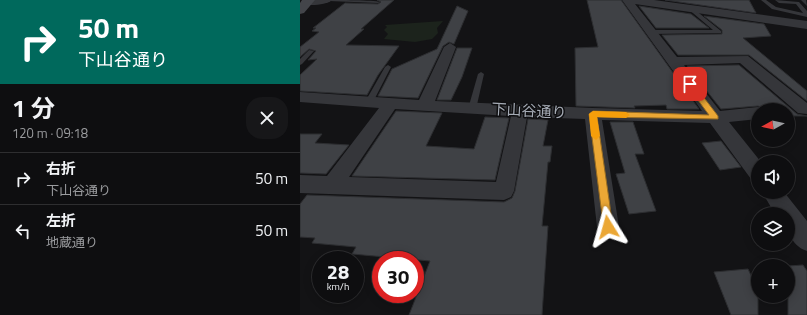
<!DOCTYPE html>
<html lang="ja">
<head>
<meta charset="utf-8">
<style>
	body { margin:0; font-family:"Titillium Web","Noto Sans JP",sans-serif; background:#171719; color:#f1f3f6; height:100vh; display:flex; flex-direction:column; font-size:15px; white-space:nowrap }
	* { box-sizing:border-box; margin:0 }
	p { font-size:13px; color:#9b9c9f }
	.icon { flex:none; width:22px; height:22px; fill:none; stroke:currentColor; stroke-width:2; stroke-linecap:round; stroke-linejoin:round }
	.map { position:relative; flex:1; overflow:hidden }
	.details { display:flex; flex-direction:column; background:#0e0e10; width:300px }
	.details>* { flex:none }
	.hud { background:#00695c; color:#fff; overflow:hidden }
	.needle { width:26px; rotate:262deg }
	.tools { position:absolute; left:451px; top:103px; display:grid; gap:8px }
	.tools a { display:grid; place-items:center; width:44px; height:44px; border-radius:50%; background:#0e0e10; box-shadow:0 2px 10px #0003,0 0 0 1px #2e2e30; font-size:20px }
	.speed { position:absolute; left:12px; top:251px; display:flex; gap:8px; font-size:20px; font-weight:700; text-align:center }
	.speed>* { display:grid; place-content:center; width:52px; height:52px; border-radius:50%; background:#0e0e10; box-shadow:0 2px 10px #0003,0 0 0 1px #2e2e30; line-height:1 }
	.speed small { font-size:10px; font-weight:400 }
	.speed .limit { border:6px solid #d22; background:#fff; color:#111 }
	.pin { position:absolute; display:grid; place-items:center; width:34px; height:34px; color:#fff; margin:-17px; border-radius:8px; box-shadow:0 2px 6px #0006 }
	.me { position:absolute; width:44px; margin:-22px; rotate:352deg; stroke-linejoin:round; filter:drop-shadow(0 0 3px #0008) }
	.turn { display:flex; align-items:center; gap:14px; height:84px; padding:0 12px; font-size:18px }
	.turn .icon { width:52px; height:52px; stroke-width:2.5 }
	.turn b { display:block; font-size:28px; line-height:34px }
	.round { display:grid; place-items:center; flex:none; width:42px; height:42px; border-radius:16px; background:#171719 }
	.head { display:flex; align-items:center; justify-content:space-between; height:68px; padding:0 12px }
	h1 { font-size:24px; font-weight:700; line-height:30px }
	ul { padding:0; list-style:none }
	li { display:flex; align-items:center; gap:12px; height:52px; padding:0 12px; border-top:1px solid #2e2e30 }
	li div { flex:1 }
	li b { display:block; font-size:15px }
	li em { font-style:normal }
	main { display:flex; flex:1; min-height:0 }
	.map>svg:first-child { display:block }
</style>
</head>
<body>
<main>
<section class="details">
<div class="hud">
<div class="turn"><svg class="icon" aria-label="right" viewBox="0 0 24 24"><path d="M7 20v-9h11M14 6l5 5-5 5"/></svg><div><b>50 m</b>下山谷通り</div></div>
</div>
<div class="head"><div><h1>1 分</h1><p>120 m · 09:18</p></div><a class="round"><svg class="icon" aria-label="close" viewBox="0 0 24 24"><path d="M6 6l12 12M18 6L6 18"/></svg></a></div>
<ul>
<li><svg class="icon" aria-label="right" viewBox="0 0 24 24"><path d="M7 20v-9h11M14 6l5 5-5 5"/></svg><div><b>右折</b><p>下山谷通り</p></div><em>50 m</em></li>
<li><svg class="icon" aria-label="left" viewBox="0 0 24 24"><path d="M17 20v-9H6M10 6l-5 5 5 5"/></svg><div><b>左折</b><p>地蔵通り</p></div><em>50 m</em></li>
</ul>
</section>
<div class="map">
<svg width="507" height="315" viewBox="0 0 507 315">
	<rect width="100%" height="100%" fill="#131315"/>
	<polygon fill="#1c231c" points="143,21 137,28 138,33 132,39 115,42 84,39 88,34 84,30 87,27 85,25"/>
	<g fill="#3f4145" stroke="#2d2e31">
		<polygon points="77,0 94,0 61,29 64,29 46,45 99,46 78,75 67,95 0,91 0,75 17,59 8,60 16,51 9,49 0,57 0,47 19,32 12,31 16,28 13,28 45,3 78,4 81,2"/>
		<polygon points="287,0 321,0 399,109 367,109 366,105 334,106 335,108 276,106 275,48 298,47"/>
		<polygon points="365,0 449,0 456,13"/>
		<polygon points="157,6 168,11 154,44 149,42 143,46 118,98 78,96 92,69 137,49"/>
		<polygon points="339,6 391,14 409,28 356,28"/>
		<polygon points="404,16 464,24 471,36 443,38 507,91 507,101 449,55 378,55 362,35 422,34 422,30"/>
		<polygon points="157,48 172,48 162,77 151,100 137,100"/>
		<polygon points="439,65 497,114 507,116 488,116 488,110 465,110 464,108 458,106 421,109 387,66"/>
		<polygon points="96,111 142,113 126,146 174,149 185,117 209,118 195,180 52,176"/>
		<polygon points="228,119 248,120 243,146 252,146 250,162 248,162 242,226 248,226 242,315 109,315 130,261 52,254 56,247 12,243 15,238 0,237 0,204 7,195 204,202 212,198 215,191"/>
		<polygon points="310,122 333,122 344,154 335,154 356,211 329,214 316,174 325,173"/>
		<polygon points="0,134 22,134 15,143 49,145 26,174 0,173"/>
		<polygon points="421,141 441,167 420,170 402,143"/>
		<polygon points="503,265 507,271 507,315 488,315 488,266"/>
		<polygon points="448,269 458,290 458,315 431,315 414,272"/>
	</g>
	<g fill="none" stroke-linecap="round" stroke-linejoin="round">
		<g fill="#35363a" fill-rule="evenodd">
			<path d="M27,0C38,0 73,0 80,2L78,3L29,1Z"/>
			<polygon points="461,0 466,0 476,7 503,13 496,4 479,3 475,0 499,2 507,11 507,17 472,9"/>
			<polygon points="501,0 506,0 507,6"/>
			<polygon points="389,5 421,31 421,33 351,34 348,32 351,30 413,30 387,8 387,6"/>
			<polygon points="9,50 14,51 2,64 0,65 0,59"/>
			<polygon points="88,65 91,67 73,102 69,104 66,104 65,102 85,67"/>
			<polygon points="181,72 184,74 176,109 172,112 168,109 178,74"/>
		</g>
		<g fill="#35363a" fill-rule="evenodd">
			<path d="M3,0H32C27,5 10,6 3,4L2,2Z"/>
			<path d="M322,0H354L507,21V29L335,4L377,57L448,56L507,103V114L498,113L440,63L384,65L420,111L458,107L464,109L458,110V119L429,122L461,162H458V181L451,179L410,123L302,120L319,227L316,235L308,238L300,235L297,227L285,119L227,117L214,191L211,197L204,200L0,193V175L27,176L79,108L0,102V92L119,100L144,47L150,43L156,47L135,101L293,108L402,111ZM95,109L211,116L196,182L49,177Z"/>
			<path d="M462,192H484L507,221V251C490,245 488,231 488,214H475Z"/>
		</g>
		<polygon fill="#43454a" fill-rule="evenodd" points="2,0 15,0 4,13 0,14 0,3"/>
	</g>
	<polygon fill="#eba735" stroke="#996d22" points="387,82 392,82 418,116 418,119 297,117 313,227 312,231 308,232 304,231 289,114 293,111 409,115 386,84"/>
	<polygon fill="#f59e0b" points="293,111 326,112 330,115 326,118 297,117 300,136 296,140 291,136 289,114"/>
	<g text-anchor="middle" stroke-width="3" stroke-linejoin="round" paint-order="stroke">
		<g font-size="15" fill="#a5abb5" stroke="#0e0e10">
			<text transform="translate(229 111) rotate(3)" y="5">下山谷通り</text>
		</g>
	</g>
</svg>
<div class="tools">
<a><svg class="needle" viewBox="-14 -14 28 28"><path d="M0-13l5 13h-10z" fill="#e53935"/><path d="M0 13l5-13h-10z" fill="#9b9c9f"/></svg></a>
<a><svg class="icon" aria-label="sound" viewBox="0 0 24 24"><path d="M4 9h4l5-4v14l-5-4H4zM17 9q2 3 0 6"/></svg></a>
<a><svg class="icon" aria-label="layers" viewBox="0 0 24 24"><path d="M12 4l9 5-9 5-9-5zM3 14l9 5 9-5"/></svg></a>
<a>+</a>
</div>
<div class="speed"><div>28<small>km/h</small></div><div class="limit">30</div></div>
<div class="pin" style="left:390px;top:84px;background:#d93025"><svg class="icon" aria-label="arrive" viewBox="0 0 24 24"><path d="M6 21V4h12l-3 4 3 4H6"/></svg></div>
<svg class="me" style="left:308px;top:227px" viewBox="-20 -20 40 40"><path d="M0-17L14 15 0 8-14 15z" fill="#eba735" stroke="#fff" stroke-width="4"/></svg>
</div>
</main>
</body>
</html>
